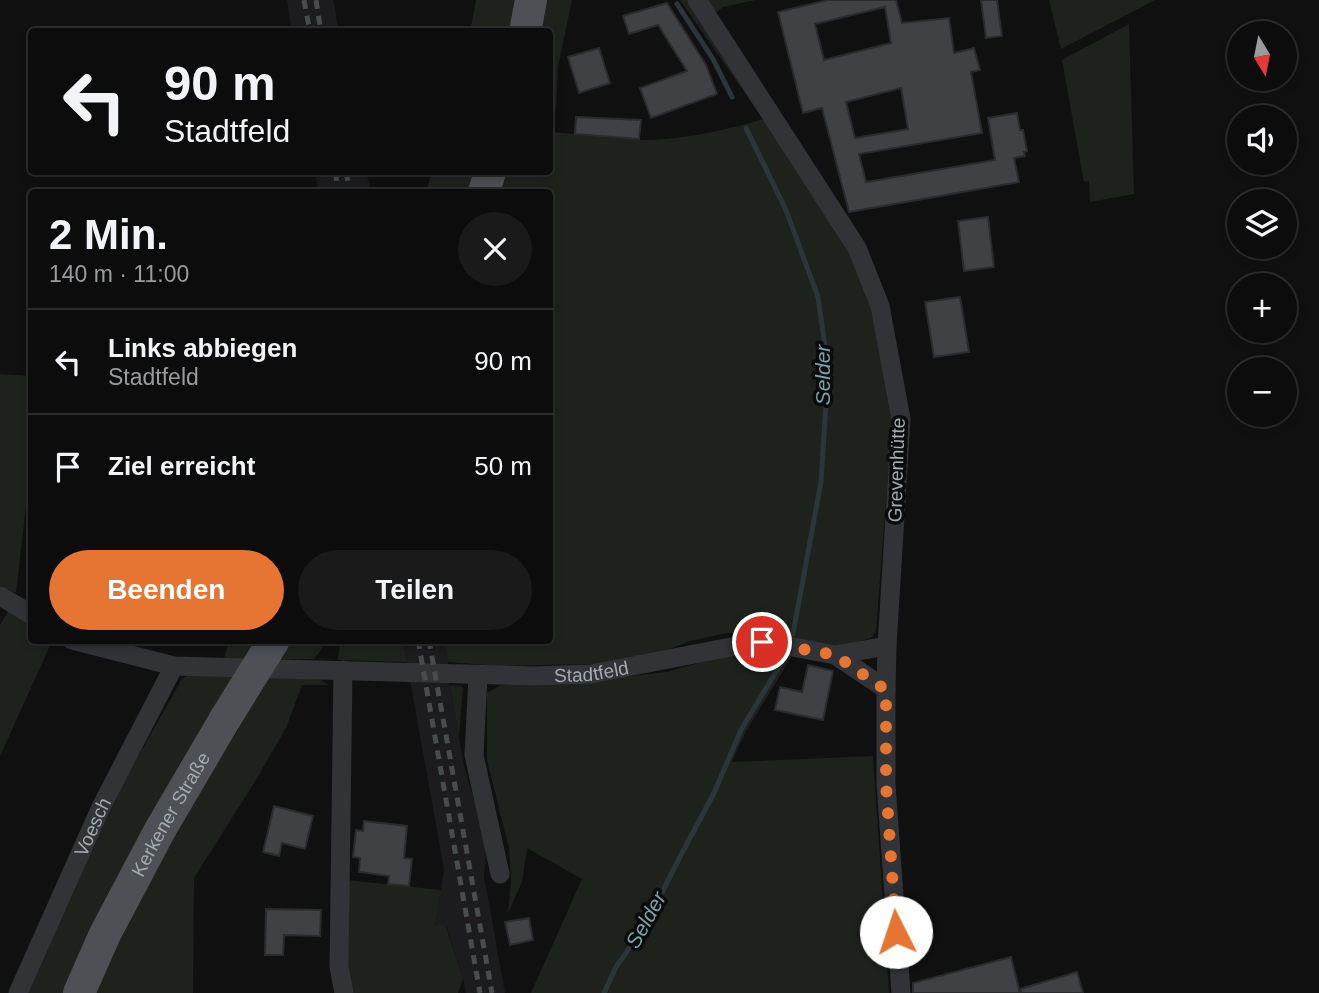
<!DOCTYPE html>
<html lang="de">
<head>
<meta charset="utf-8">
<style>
	body { margin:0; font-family:Helvetica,sans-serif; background:#1a1a1b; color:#f1f3f6; height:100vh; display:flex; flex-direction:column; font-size:26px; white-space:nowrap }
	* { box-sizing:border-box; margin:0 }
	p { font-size:23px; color:#9a9b9d }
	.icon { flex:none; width:38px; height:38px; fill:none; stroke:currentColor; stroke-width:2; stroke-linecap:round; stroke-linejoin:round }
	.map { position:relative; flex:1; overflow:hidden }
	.side { position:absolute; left:28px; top:189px; width:525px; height:455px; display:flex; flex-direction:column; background:#0c0c0d; border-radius:7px; box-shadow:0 4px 10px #0003,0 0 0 2px #2c2c2e }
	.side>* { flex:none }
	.guide { position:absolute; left:28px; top:28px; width:525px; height:147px; border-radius:7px; box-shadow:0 4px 10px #0003,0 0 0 2px #2c2c2e; background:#0c0c0d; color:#f1f3f6; overflow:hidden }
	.needle { width:46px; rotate:170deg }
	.fabs { position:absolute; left:1227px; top:21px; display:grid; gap:14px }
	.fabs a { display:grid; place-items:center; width:70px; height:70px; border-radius:50%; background:#0c0c0d; box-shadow:0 4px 10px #0003,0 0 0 2px #2c2c2e; font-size:35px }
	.pin { position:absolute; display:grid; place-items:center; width:60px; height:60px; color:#fff; margin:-30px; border:4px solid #fff; border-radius:50%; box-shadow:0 2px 7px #0007 }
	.me { position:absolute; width:77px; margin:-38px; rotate:356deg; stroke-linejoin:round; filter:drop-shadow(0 0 5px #0008) }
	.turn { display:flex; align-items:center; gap:24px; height:147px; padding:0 21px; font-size:32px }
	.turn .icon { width:91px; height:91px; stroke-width:2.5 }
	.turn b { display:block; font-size:49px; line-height:60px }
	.round { display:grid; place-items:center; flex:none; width:74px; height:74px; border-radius:37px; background:#1a1a1b }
	.summary { display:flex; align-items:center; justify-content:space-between; height:119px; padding:0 21px }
	h1 { font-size:42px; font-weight:700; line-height:52px }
	.button { display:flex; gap:14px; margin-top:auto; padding:14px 21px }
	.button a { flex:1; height:80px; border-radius:42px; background:#e67533; color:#fff; font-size:28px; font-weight:700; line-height:80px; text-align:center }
	.button a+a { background:#1a1a1b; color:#f1f3f6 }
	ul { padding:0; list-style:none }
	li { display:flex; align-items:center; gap:21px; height:105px; padding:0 21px; border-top:2px solid #2c2c2e }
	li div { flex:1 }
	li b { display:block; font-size:26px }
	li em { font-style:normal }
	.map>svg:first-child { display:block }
</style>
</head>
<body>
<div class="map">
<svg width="1319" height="993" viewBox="0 0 1319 993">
	<rect width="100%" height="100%" fill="#101011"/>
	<g fill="#1c1c1e">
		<polygon points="287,0 333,0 339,31 292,31"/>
		<polygon points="315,172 366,172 371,192 318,192"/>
		<polygon points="399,641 444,641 448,662 449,685 450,685 464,766 483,830 486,852 484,876 505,993 466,993 463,978 446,925 435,926 444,869 404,647 400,647"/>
	</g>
	<g fill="#1d231c">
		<polygon points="476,0 517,0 511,31 470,32"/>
		<path d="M540,0H572L558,67L556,106L553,132C581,135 610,138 639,140C675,141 729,130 763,119L680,0H690L845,244L869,299L888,391L892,422L876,631L871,638L842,646L727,633L690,641L664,651L593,664L501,666L448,662L444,641L550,640V192H497L503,172H550V32L535,31Z"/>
		<polygon points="707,0 756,0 723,7 715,13"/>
		<polygon points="1049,0 1155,0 1061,49"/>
		<polygon points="1129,24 1134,194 1090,202 1089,181 1084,182 1062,60"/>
		<polygon points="432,172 478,172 473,192 426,192"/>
		<polygon points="0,374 31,376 31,462 16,593 0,586"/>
		<polygon points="9,610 31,625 32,640 52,641 0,756 0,625"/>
		<polygon points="399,640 401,647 404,647 407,662 338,660 340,641"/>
		<polygon points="229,641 261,641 249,660 224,659"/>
		<polygon points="285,641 328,641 314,659 274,659"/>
		<polygon points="781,651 792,656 745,733 732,762 873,756 889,993 531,993 582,879 527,848 522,882 508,913 511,881 509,848 487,760 487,693 501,685 595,680 667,672 733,653"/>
		<polygon points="189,675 317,677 328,685 302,685 286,728 254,783 194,878 193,993 28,993 113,801 182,679"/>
		<polygon points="450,685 463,687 459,736"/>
		<polygon points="346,880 441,890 435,926 445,924 463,978 458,993 352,993 347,965"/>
	</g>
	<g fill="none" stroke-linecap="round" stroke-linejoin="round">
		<g stroke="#2a3639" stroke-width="5">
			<polyline points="677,4 713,59 732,97"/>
			<polyline points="746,128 786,210 818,297 826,354 827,387 821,482 793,634"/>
			<polyline points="604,993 616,967 646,924 682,853 714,793 741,730 783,660"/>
		</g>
	</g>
	<g fill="#3f4144" stroke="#2a2b2d" stroke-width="2" fill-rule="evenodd">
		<path d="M828,0H896L902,23L949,18L954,53L974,48L980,70L971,72L982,133L859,154L866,182L995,160L988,118L1017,113L1020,130H1023L1027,151L1024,152L1025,156L1014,158L1019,182L849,212L822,108L803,113L778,12ZM885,7L891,43L824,60L815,24ZM901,88L908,129L855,138L846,102Z"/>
		<polygon points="981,0 997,0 1002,36 986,38"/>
		<polygon points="667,3 706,65 717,94 651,118 640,88 687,71 658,25 629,34 623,16"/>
		<polygon points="599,48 610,83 579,93 568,57"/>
		<polygon points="576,117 641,120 639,139 575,134"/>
		<polygon points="988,217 994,267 964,271 958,221"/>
		<polygon points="960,297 969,352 934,357 925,302"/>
		<polygon points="808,665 833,671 823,720 775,710 780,687 802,692"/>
		<polygon points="274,806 313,816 305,849 282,843 279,856 263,852"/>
		<polygon points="364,821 407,826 404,858 412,859 409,886 388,884 389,876 359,872 360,858 353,857 356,830 363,831"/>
		<polygon points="266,909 321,910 320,936 284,935 283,955 265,955"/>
		<polygon points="529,918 533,940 510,945 505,922"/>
		<polygon points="1011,957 1020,993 913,993 913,983"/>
		<polygon points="1077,972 1083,993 1021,993 1020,989"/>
	</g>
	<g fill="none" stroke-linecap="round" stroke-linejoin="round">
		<g stroke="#313336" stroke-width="19">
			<polyline points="697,0 857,248 880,306 901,419 887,646 886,689 886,784 901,993"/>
			<polyline points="0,596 32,615"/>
			<path id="s1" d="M72,640L174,666L533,676L591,674L762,641L835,655L887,646"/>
			<polyline points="835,655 886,689"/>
			<polyline points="343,670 339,967 344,993"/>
			<polyline points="478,676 474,755 500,874"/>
			<path id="s2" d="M18,993L101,807L174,666"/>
		</g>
		<g stroke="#4d5155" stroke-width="32">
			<polyline points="525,32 531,0"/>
			<polyline points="484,192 490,172"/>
			<path id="s3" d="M79,993L105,934L160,830L225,719"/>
		</g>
		<g stroke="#484c4f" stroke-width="5" stroke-dasharray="9 7" stroke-linecap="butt">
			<polyline points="304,0 310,32"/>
			<polyline points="316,0 321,32"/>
			<polyline points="335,172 339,192"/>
			<polyline points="346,172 350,192"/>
			<polyline points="418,640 480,993"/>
			<polyline points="429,640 492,993"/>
		</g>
		<polyline stroke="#4d5155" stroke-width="32" points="225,719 274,640"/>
	</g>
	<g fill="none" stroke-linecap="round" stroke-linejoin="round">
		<polyline stroke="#e67533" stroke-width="12" stroke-dasharray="0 21.6" points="762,642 835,655 886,690 886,784 896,932"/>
	</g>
	<g text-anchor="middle" stroke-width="7" stroke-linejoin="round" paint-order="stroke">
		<g font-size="19" fill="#a2abb1" stroke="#0b0b0c">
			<text transform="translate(896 470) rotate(-88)" y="7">Grevenhütte</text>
			<text dy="7" stroke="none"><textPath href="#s1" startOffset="523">Stadtfeld</textPath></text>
			<text dy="7" stroke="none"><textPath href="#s3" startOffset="201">Kerkener Straße</textPath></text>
			<text dy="7" stroke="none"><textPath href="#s2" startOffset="182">Voesch</textPath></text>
		</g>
		<g font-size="21" font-style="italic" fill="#7aa2ab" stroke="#0b0b0c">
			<text transform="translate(823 375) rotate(-90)" y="7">Selder</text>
			<text transform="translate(646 920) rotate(-61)" y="7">Selder</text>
		</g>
	</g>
</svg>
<div class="fabs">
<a><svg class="needle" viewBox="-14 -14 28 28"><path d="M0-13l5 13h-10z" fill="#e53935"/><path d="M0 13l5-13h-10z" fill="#9a9b9d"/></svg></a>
<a><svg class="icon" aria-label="sound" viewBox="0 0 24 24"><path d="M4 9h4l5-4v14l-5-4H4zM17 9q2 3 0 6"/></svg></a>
<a><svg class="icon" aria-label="layers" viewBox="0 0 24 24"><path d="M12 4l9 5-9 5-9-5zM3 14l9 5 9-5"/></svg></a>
<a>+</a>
<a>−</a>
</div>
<div class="pin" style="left:762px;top:642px;background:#d93025"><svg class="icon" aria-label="arrive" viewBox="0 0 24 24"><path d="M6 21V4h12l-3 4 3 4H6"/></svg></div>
<svg class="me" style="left:896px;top:932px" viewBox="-20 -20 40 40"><circle r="19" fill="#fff"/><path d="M0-13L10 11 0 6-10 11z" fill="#e67533"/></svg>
<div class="guide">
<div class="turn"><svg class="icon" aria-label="left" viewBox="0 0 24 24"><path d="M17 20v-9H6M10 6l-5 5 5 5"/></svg><div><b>90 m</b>Stadtfeld</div></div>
</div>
<section class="side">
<div class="summary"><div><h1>2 Min.</h1><p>140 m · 11:00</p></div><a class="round"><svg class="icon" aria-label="close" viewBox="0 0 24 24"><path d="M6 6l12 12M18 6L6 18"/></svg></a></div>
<ul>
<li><svg class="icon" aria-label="left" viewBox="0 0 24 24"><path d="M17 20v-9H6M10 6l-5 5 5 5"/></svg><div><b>Links abbiegen</b><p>Stadtfeld</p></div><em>90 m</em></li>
<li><svg class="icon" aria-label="arrive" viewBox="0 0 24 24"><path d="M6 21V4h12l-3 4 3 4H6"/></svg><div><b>Ziel erreicht</b></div><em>50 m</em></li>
</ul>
<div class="button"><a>Beenden</a><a>Teilen</a></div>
</section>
</div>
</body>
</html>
